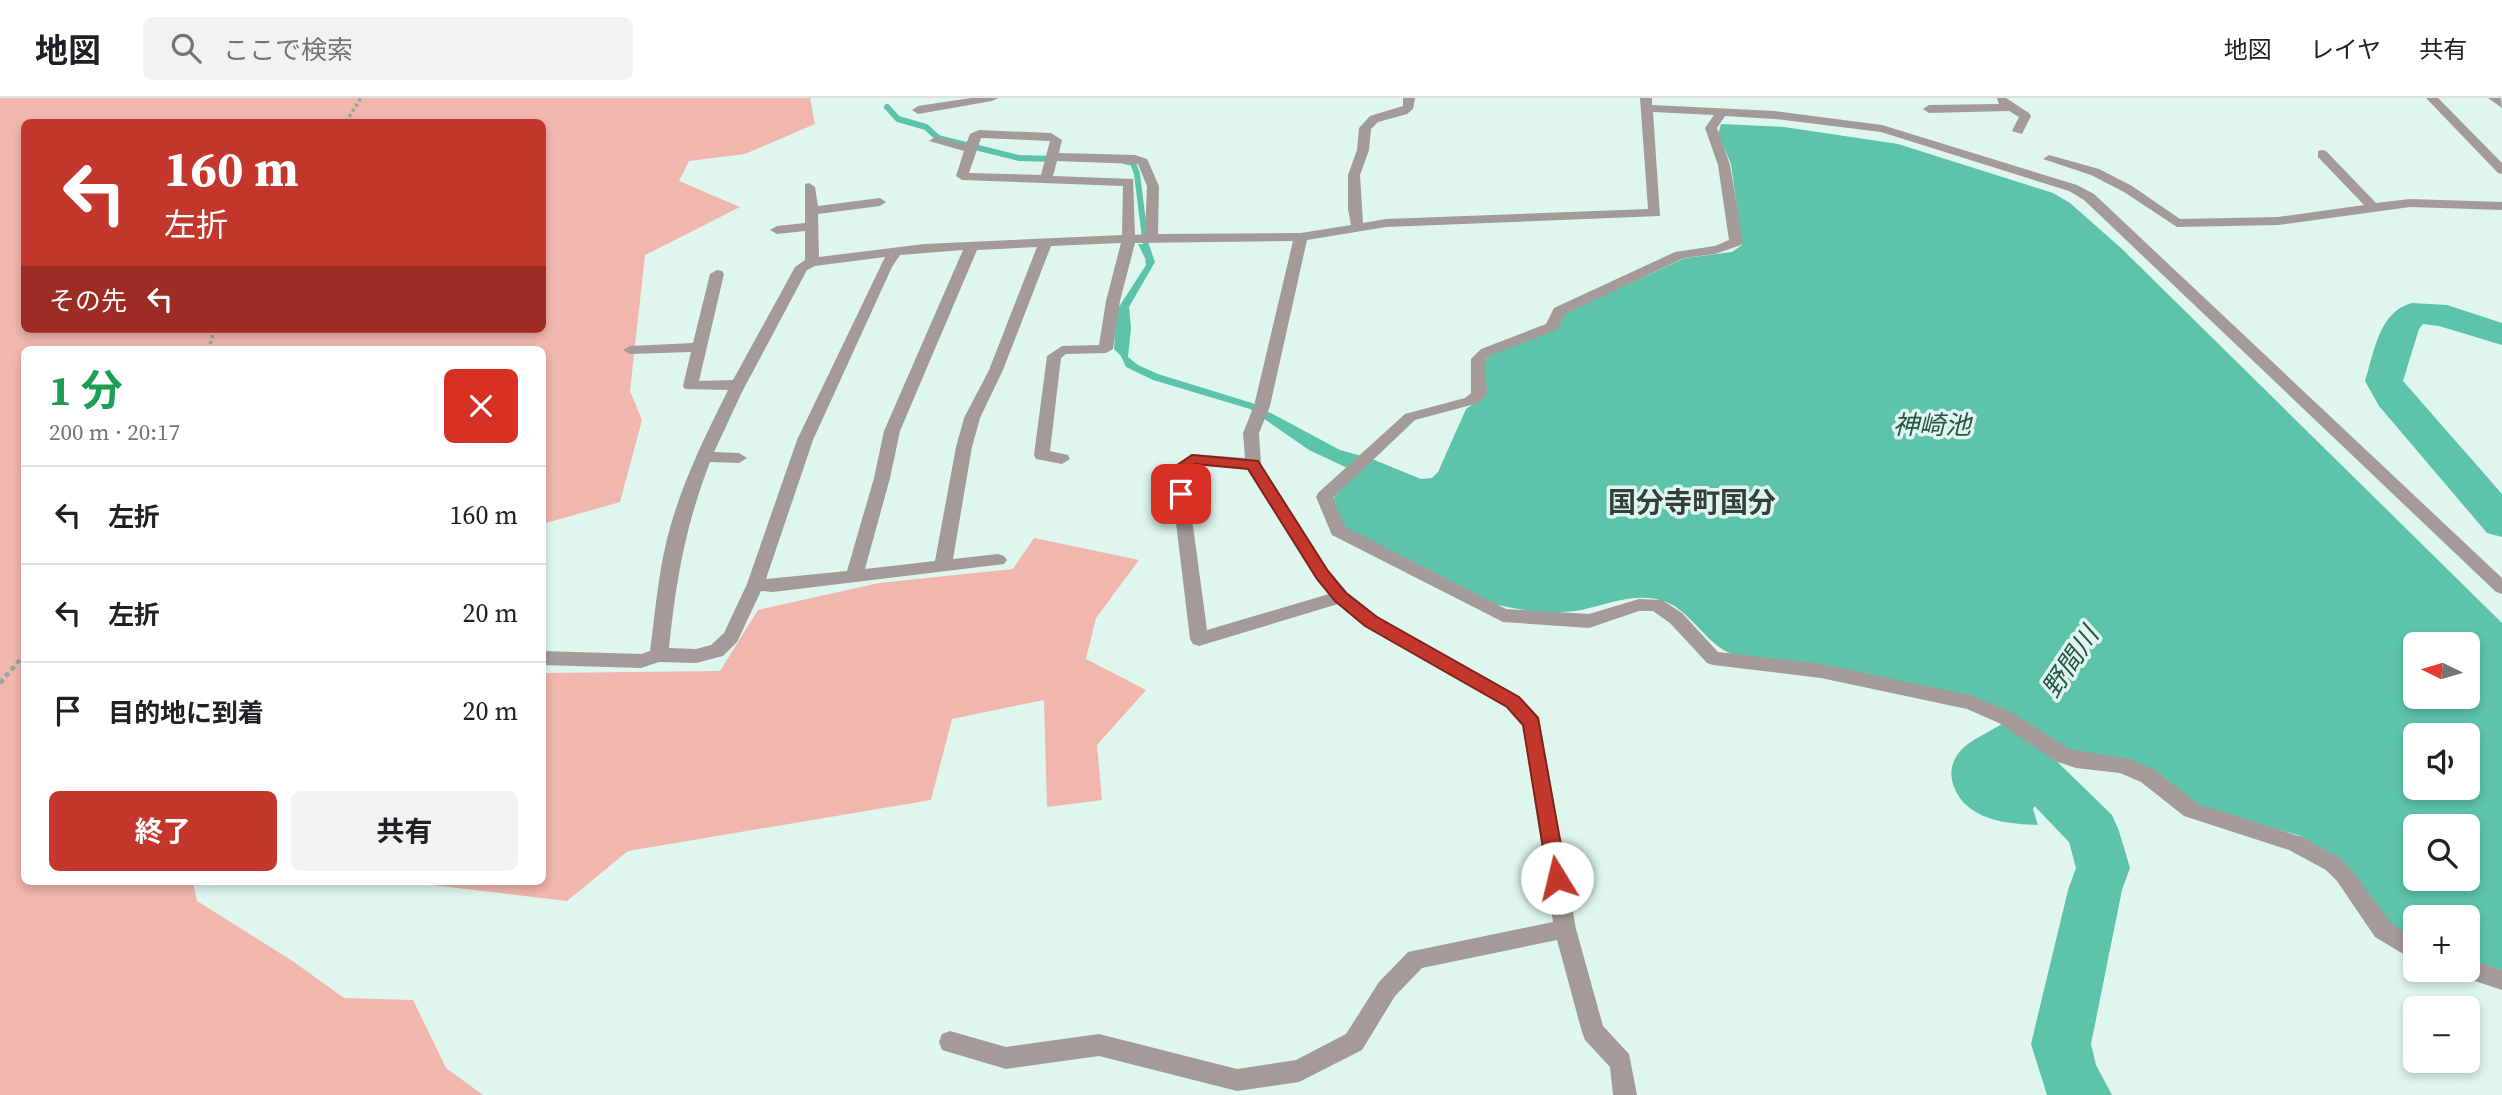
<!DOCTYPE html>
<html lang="ja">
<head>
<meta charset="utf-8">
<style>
	body { margin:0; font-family:"Source Serif 4","Noto Sans JP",serif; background:#f2f2f2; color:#202124; height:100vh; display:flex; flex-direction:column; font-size:26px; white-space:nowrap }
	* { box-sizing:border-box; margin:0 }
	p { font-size:23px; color:#757577 }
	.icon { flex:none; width:38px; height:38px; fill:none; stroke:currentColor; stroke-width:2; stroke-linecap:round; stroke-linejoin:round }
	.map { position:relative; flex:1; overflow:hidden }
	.side { position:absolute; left:21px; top:248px; width:525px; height:539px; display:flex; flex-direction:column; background:#fff; border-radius:10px; box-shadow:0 4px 10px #0003 }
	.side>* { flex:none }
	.top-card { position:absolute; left:21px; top:21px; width:525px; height:214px; border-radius:10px; box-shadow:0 4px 10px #0003; background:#c4372d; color:#fff; overflow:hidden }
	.needle { width:46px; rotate:275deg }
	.fabs { position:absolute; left:2403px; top:534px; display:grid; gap:14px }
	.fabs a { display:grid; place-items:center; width:77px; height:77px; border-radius:10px; background:#fff; box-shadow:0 4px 10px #0003; font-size:35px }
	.pin { position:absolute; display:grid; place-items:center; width:60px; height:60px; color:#fff; margin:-30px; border-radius:14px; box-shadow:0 4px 10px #0006 }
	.me { position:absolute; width:77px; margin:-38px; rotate:351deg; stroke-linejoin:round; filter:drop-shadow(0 0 5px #0008) }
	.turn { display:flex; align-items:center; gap:24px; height:147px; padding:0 28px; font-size:32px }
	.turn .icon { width:91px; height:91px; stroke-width:2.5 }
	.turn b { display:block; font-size:49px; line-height:60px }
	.then { display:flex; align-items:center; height:66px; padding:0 28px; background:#0003; gap:14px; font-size:26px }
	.round { display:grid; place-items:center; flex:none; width:74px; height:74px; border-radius:10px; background:#f2f2f2 }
	.headline { display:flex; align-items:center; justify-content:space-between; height:119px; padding:0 28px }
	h1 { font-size:42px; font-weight:700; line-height:52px; color:#1e9e55 }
	.action { display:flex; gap:14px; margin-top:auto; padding:14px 28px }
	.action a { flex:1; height:80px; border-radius:10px; background:#c4372d; color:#fff; font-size:28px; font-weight:700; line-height:80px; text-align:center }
	.action a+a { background:#f2f2f2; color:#202124 }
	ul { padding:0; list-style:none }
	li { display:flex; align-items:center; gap:21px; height:98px; padding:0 28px; border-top:2px solid #e0e0e0 }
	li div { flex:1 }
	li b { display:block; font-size:26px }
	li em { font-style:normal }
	header { display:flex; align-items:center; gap:42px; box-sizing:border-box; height:98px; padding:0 35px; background:#fff; border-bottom:2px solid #e0e0e0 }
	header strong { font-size:33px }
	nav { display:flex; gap:38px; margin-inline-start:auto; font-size:24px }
	.search { width:490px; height:63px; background:#f2f2f2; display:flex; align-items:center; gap:18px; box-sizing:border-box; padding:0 24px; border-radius:10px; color:#757577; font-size:26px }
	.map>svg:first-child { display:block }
</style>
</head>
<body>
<header>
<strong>地図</strong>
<div class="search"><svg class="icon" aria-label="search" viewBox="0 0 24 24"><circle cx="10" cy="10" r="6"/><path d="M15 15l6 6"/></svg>ここで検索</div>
<nav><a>地図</a><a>レイヤ</a><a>共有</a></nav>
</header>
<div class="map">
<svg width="2502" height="997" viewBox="0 0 2502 997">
	<rect width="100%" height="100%" fill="#def6ee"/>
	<g fill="#f1b6ad" fill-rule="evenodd">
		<path d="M0,0H810L815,26L745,56L689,63L679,83L740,109L645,157L630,293L642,322L620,404L546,425L543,446L542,252H24V784H193L197,803L294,864L344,900L413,902L446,970L483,997H0ZM24,24H542V231H24Z"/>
		<polygon points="1034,440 1139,462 1096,520 1086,561 1146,592 1097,647 1102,702 1047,709 1044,602 952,621 931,702 628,753 567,803 407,784 542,784 543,575 720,573 758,512 879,485 1013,471"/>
	</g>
	<g fill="#5dc4aa" fill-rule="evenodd">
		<path d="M1721,26L1784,29L1898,46L2053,95L2070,105L2121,150L2502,525V872L2468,862V819H2415V845L2390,830L2338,760L2298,737L2208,713L2179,696L2073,656L2054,646L1899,583L1824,568L1734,557C1702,545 1690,507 1656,501C1630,496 1606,507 1581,512C1552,517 1523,513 1494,506L1348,434L1337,424L1333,401L1356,374L1309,352L1250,311L1153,282L1126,269L1121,258L1114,251L1117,212L1146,167L1145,160L1138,146L1149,147L1155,164L1129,209L1131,230L1128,259L1138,267L1158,276L1252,305L1340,352L1372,361L1421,381L1432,380L1438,374L1466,311L1485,298L1484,264L1492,253L1545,236L1563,216L1685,160L1732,154L1742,147L1731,66L1718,36ZM2415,546H2468V598H2415ZM2415,637H2468V690H2415ZM2415,728H2468V780H2415Z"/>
		<path d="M2002,626L2040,651L2055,680L2041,696L2033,711L2038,727C2006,726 1967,722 1954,689C1949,676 1951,664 1960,653C1970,642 1989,634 2002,626Z"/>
	</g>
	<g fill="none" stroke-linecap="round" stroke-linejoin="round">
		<g stroke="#5dc4aa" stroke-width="6">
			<polyline points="887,9 898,21 926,29 938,40 1019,60 1055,61"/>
			<polyline points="1124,63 1133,65 1137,76 1147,156"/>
		</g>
		<g fill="#5dc4aa" fill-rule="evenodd">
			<path d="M2412,205L2447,207L2502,225V247L2439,228L2423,226L2419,231L2403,283L2502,396V439L2487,435L2379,308L2365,283C2374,255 2379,213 2412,205Z"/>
			<polygon points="2015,624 2033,630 2039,646 2112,717 2119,733 2130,770 2122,792 2091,946 2096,967 2112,997 2047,997 2031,946 2068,792 2076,770 2069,744 1993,665 1986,651 1997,630"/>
		</g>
		<g stroke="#96a8a2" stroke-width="3.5" stroke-dasharray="3.5 2.5" stroke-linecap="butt">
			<polyline points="346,24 361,0"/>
			<polyline points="209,252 214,231"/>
		</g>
		<polyline stroke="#96a8a2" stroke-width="4.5" stroke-dasharray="5 3.5" stroke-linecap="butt" points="0,585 24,557"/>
		<g fill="#a49a98" fill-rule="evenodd">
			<polygon points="971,0 998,0 992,3 918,16 912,12 918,8"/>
			<path d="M1403,0H1415L1413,11L1407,16L1378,24L1371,31L1369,52L1360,77L1363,125L1386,121L1648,111L1640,0H1652V7L1775,13L1882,27L2077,87L2094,96L2502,480V496L2496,494L2084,102L2069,93L1881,34L1775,21L1725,18L1717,30L1730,67L1743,144L1741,147L1715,156L1684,160L1565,216L1557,232L1491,257L1485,262L1487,297L1475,306L1415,322L1333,400L1345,429L1506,511L1589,516L1639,501L1662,502L1682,515L1718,554L1821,566L1970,597L2013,615L2069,651L2129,661L2155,672L2198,706L2302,739L2340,760L2351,771L2391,825L2415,841V863L2375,839L2337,783L2326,772L2289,752L2184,718L2141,684L2120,675L2076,670L2055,663L1999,625L1967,611L1821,580L1713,567L1707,565L1670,525L1653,513H1639L1589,530L1503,524L1332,437L1316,399L1318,395L1405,316L1465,300L1471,295V261L1481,251L1546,226L1554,210L1675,154L1715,148L1729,142L1718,67L1705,30L1714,17L1653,14L1660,118L1386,129L1307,142L1270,308L1259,335L1261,366L1328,473L1347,494L1377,518L1520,599L1539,619L1576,831L1603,928L1629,956L1637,997H1613L1610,969L1585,942L1582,934L1557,842L1422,870L1395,898L1362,952L1299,984L1237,993L1099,958L1006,971L942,952L939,944L942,936L950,933L1006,949L1099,936L1237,971L1296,962L1346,936L1379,884L1408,854L1553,824L1523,627L1506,609L1365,528L1338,506L1199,548L1193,546L1190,541L1171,383L1174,369L1192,356L1245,360L1243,335L1254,308L1293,143L1135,145L1120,203L1113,251L1106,255L1066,256L1061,260L1050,353L1068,357L1070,361L1062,366L1036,361L1034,357L1047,258L1062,248L1099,247L1106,203L1121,145L1051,148L1003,272L980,320L972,349L953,461L998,456L1004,458L1007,462L1004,466L773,494L761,493L737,544L723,558L696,565L659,564L641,570L542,567V553L641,556L650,553C655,515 658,478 667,441C680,389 704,340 728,292L685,291L683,288L691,254L630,256L623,252L630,248L693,245L710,176L717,172L722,173L724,176L699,283L733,282L795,169L805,162V133L777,136L770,132L777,128L805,125V86L809,85L815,89L818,108L880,100L886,104L880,108L818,116L819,159L924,146L1122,137L1123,88L962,82L956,78L964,53L929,43L935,39L966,46L970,36L979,32L1051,35L1062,42L1059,55L1135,57L1147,61L1159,88L1158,136L1301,135L1351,127L1348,111V77L1357,52L1359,30L1370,18L1403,8ZM981,40L1050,43L1041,77L969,75ZM1057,63L1138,66L1147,88L1145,136L1135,137L1133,81L1053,78ZM1037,149L989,272L964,320L956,349L935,463L865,471L890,380L900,333L977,152ZM963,152L884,333L874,380L847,473L766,481L813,342L892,169L900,157ZM885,159L797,342L747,486L724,535L711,547L696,551L669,550C676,482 685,429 710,364L739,365L747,360L739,355L714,354L742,294L807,172L815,168ZM1195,367L1248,371L1316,481L1329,496L1207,532L1187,383L1190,371Z"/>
			<polygon points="1997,0 2006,0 2029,15 2031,18 2022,36 2012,33 2019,19 2009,13 1929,15 1923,11 1929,7 1999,6"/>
			<polygon points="2426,0 2438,0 2502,65 2502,76 2498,75"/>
			<polygon points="2488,0 2501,0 2502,10"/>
			<polygon points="2322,52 2326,53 2376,105 2410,101 2502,104 2502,112 2410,109 2278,127 2177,129 2124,94 2091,77 2043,61 2049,57 2099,71 2132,88 2180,121 2278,119 2364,107 2318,59 2318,53"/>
			<polygon points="2468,861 2502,872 2502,892 2460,878 2457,872 2468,872"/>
		</g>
	</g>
	<polygon fill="#c4372d" stroke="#7f241d" stroke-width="2" points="1192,357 1258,363 1328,473 1346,495 1377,519 1519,599 1538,620 1567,780 1564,786 1557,788 1550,786 1548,780 1523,627 1507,609 1365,528 1335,503 1317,481 1248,371 1195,366 1189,371 1186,399 1176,399 1174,369"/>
	<g text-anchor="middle" stroke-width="7" stroke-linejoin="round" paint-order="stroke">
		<g font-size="26" font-style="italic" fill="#285449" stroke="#def6ee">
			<text x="1932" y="336">神崎池</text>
			<text transform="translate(2070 564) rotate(-56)" y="9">野間川</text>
		</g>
		<g font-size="28" font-weight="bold" fill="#353e3b" stroke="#def6ee">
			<text x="1692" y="414">国分寺町国分</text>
		</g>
	</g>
</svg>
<div class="fabs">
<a><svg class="needle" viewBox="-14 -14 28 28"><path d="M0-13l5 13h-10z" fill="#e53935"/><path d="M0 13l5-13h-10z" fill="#757577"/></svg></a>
<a><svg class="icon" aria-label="sound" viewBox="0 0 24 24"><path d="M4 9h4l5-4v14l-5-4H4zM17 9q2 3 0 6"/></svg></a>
<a><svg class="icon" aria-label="search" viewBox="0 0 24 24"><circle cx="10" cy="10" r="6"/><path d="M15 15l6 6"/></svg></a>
<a>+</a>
<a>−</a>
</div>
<div class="pin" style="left:1181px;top:396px;background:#d93025"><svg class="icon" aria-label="arrive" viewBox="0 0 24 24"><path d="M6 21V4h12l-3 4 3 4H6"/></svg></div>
<svg class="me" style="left:1557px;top:780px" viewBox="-20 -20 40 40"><circle r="19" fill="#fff"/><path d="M0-13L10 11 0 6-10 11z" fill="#c4372d"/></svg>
<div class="top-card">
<div class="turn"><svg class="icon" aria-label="left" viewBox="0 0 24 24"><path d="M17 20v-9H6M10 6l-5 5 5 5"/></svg><div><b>160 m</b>左折</div></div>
<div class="then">その先<svg class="icon" aria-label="left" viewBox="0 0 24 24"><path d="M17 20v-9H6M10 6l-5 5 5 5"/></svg></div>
</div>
<section class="side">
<div class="headline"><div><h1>1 分</h1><p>200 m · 20:17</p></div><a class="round" style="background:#d93025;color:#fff"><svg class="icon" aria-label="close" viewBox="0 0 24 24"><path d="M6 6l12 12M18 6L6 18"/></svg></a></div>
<ul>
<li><svg class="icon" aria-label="left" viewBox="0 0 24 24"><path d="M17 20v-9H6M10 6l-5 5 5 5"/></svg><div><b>左折</b></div><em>160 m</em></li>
<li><svg class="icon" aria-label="left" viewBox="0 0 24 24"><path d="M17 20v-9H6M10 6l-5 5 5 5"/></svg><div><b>左折</b></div><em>20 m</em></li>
<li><svg class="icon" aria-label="arrive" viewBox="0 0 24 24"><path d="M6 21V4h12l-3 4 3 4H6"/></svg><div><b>目的地に到着</b></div><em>20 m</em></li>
</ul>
<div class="action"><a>終了</a><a>共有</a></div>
</section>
</div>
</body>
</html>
